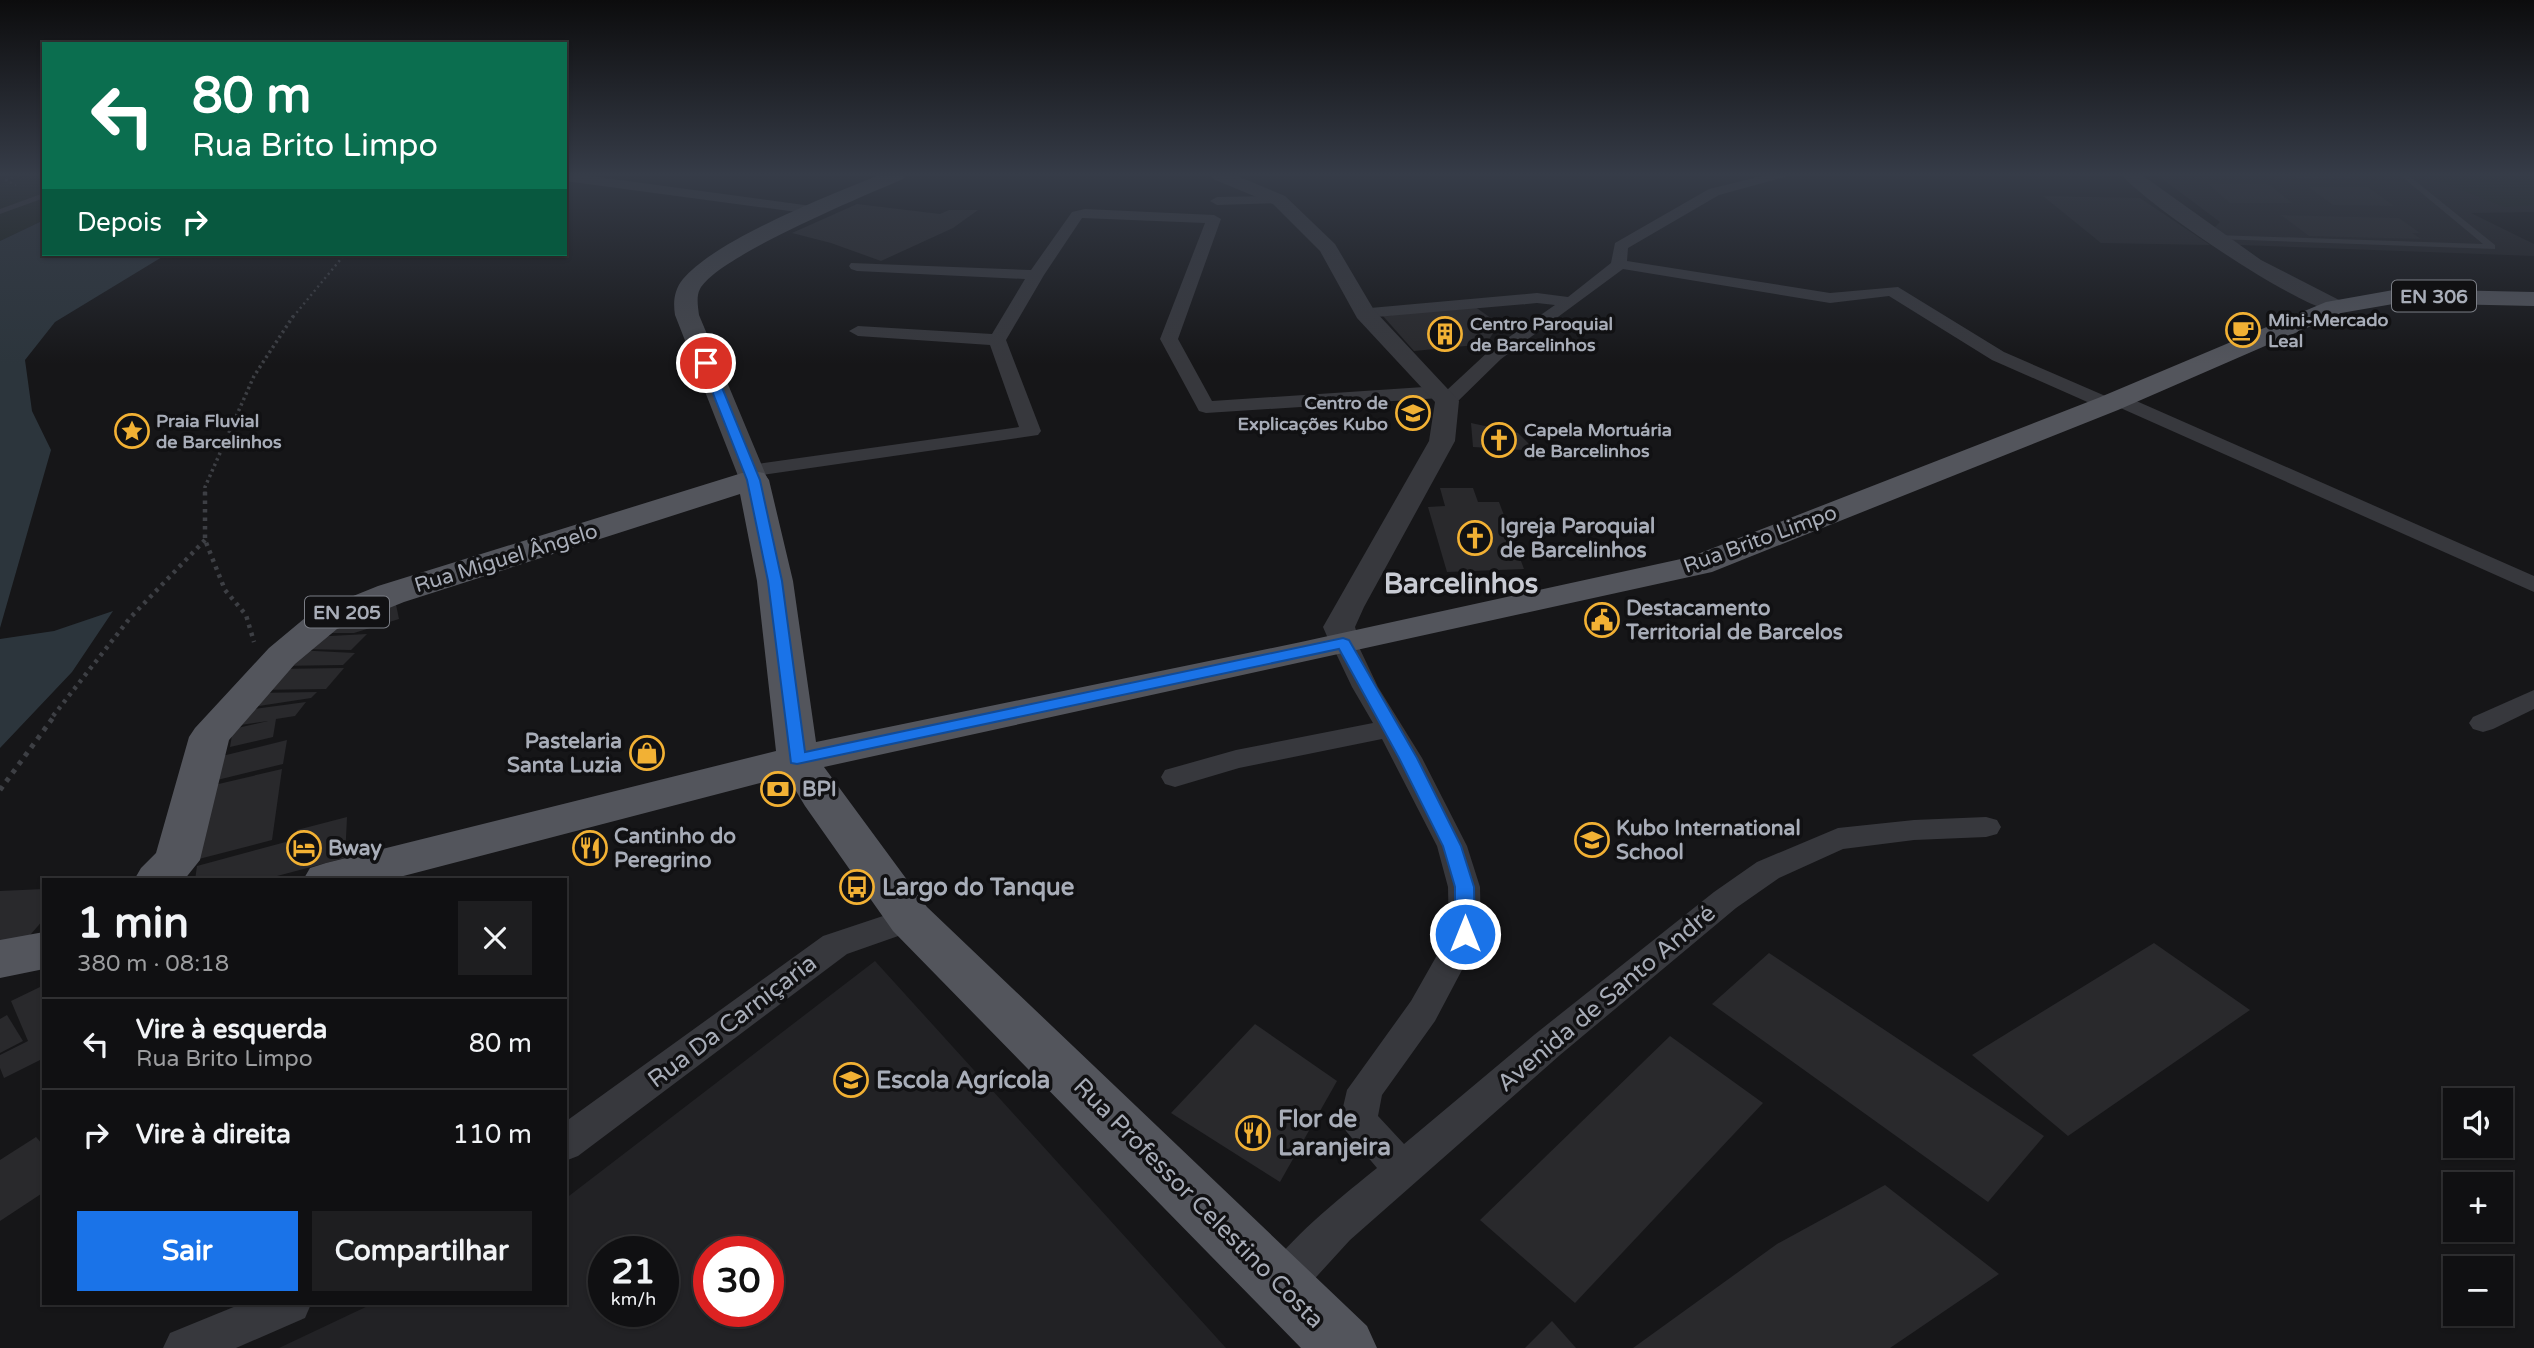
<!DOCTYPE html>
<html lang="pt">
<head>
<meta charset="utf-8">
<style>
	body { margin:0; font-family:"Varela Round",sans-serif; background:#1e1e20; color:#f1f3f6; height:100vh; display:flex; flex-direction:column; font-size:26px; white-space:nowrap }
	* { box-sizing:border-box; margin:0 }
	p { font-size:23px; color:#9c9d9f }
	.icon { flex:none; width:38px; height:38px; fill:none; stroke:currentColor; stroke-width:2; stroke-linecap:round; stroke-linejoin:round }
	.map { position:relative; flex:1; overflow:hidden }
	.details { position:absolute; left:42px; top:878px; width:525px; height:427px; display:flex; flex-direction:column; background:#101012; border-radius:0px; box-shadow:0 2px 5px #0004,0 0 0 2px #303032 }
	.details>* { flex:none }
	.guide { position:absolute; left:42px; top:42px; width:525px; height:214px; border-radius:0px; box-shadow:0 2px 5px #0004,0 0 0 2px #303032; background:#0b6e4f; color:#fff; overflow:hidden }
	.buttons { position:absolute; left:2443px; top:1088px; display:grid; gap:14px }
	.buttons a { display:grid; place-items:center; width:70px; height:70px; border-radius:0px; background:#101012; box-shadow:0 2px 5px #0004,0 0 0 2px #303032; font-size:35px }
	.speed { position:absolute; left:588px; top:1236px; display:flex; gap:14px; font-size:35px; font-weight:700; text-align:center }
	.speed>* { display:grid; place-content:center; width:91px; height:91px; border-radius:50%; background:#101012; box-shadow:0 2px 5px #0004,0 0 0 2px #303032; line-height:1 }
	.speed small { font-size:18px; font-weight:400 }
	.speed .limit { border:10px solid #d22; background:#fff; color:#111 }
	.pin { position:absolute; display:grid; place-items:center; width:60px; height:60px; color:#fff; margin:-30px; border:4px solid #fff; border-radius:50%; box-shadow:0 2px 7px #0007 }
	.me { position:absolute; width:77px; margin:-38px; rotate:0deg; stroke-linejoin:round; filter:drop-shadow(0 0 5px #0008) }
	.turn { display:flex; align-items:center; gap:24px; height:147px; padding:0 35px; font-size:32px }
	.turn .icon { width:91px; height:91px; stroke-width:2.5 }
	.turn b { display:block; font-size:49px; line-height:60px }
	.then { display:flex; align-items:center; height:66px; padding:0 35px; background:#0003; gap:14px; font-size:26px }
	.round { display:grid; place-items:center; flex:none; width:74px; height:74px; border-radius:0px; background:#1e1e20 }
	.head { display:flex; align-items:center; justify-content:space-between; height:119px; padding:0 35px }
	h1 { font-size:42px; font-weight:800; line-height:52px }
	.action { display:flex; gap:14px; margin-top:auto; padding:14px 35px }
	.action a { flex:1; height:80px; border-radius:0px; background:#1a73e8; color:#fff; font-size:28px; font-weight:800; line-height:80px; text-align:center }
	.action a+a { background:#1e1e20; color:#f1f3f6 }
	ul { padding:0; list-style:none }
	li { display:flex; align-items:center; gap:21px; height:91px; padding:0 35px; border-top:2px solid #303032 }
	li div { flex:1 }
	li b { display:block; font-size:26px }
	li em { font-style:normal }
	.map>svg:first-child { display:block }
</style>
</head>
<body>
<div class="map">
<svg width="2534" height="1348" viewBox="0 0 2534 1348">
	<rect width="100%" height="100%" fill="#161618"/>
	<g fill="#222225" fill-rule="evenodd">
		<polygon points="2157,175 2534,175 2534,212 2471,213 2534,244 2534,256 2239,245 2213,229 2220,222"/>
		<polygon points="2043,196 2140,198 2210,245 2101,243"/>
		<path d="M875,961L1226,1348H279L372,1304H565V1199ZM604,1251H663V1311H604ZM709,1251H768V1311H709Z"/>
	</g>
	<g fill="#1c231d">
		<polygon points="33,175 44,175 44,220 0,241 0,184"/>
		<polygon points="2422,175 2534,175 2534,205 2505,207"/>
	</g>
	<g fill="#2c353c">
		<polygon points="44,220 44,254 167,254 55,322 25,360 32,411 51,450 0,628 0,241"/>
		<polygon points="113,611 72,672 0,748 0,639 54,631"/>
	</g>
	<g fill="#29292c">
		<polygon points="2296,175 2347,175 2352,178 2296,178"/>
		<polygon points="2208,184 2268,184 2292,203 2230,203"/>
		<polygon points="2309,187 2368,187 2394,206 2333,205"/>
		<polygon points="857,204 940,214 949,210 978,210 953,228 881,261 831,243 792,233"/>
		<polygon points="2281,215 2399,218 2420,233 2412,233 2421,239 2309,236"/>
		<polygon points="1474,306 1499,324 1486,344 1414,351 1383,316"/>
		<polygon points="1471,423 1518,433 1536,451 1473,447"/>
		<polygon points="1440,488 1473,488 1478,502 1499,502 1524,569 1447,572 1428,507 1445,506"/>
		<polygon points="394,595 399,619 354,633 315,633"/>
		<polygon points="367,634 351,650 301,649 312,637"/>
		<polygon points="295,650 355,653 343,665 276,666"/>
		<polygon points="344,668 326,689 254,690 274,669"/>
		<polygon points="317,692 311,698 240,709 253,693"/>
		<polygon points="306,702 295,716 276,719 273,737 230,747 233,729 268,721 233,726 240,711"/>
		<polygon points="287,740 283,764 213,781 218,757"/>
		<polygon points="282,769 272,840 195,860 210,786"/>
		<polygon points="347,817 345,858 262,880 195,880 197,866 297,839 297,830"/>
		<polygon points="44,889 44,919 24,942 0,943 0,891"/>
		<polygon points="2154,943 2250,1010 2068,1136 1972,1055"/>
		<polygon points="1769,953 2044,1136 1988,1202 1712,1004"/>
		<polygon points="40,987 44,995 44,1058 4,1078 0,1068 0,1055 28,1041 11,1001"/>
		<polygon points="7,1015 23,1041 0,1053 0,1019"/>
		<polygon points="1255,1024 1337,1081 1280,1182 1171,1113"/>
		<polygon points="1670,1036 1763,1103 1575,1303 1480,1220"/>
		<polygon points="36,1137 44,1146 44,1192 0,1221 0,1160"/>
		<polygon points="1885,1185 1999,1274 1890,1348 1633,1348 1777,1244"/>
		<polygon points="1552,1321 1576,1348 1525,1348"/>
	</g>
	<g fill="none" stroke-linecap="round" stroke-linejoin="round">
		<g stroke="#3d3f44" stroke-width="2.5" stroke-dasharray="2 3.5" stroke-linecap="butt">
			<polyline points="5,180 16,185"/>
			<polyline points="6,180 21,175"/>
			<polyline points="293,317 345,254"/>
		</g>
		<polyline stroke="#3d3f44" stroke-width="3.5" stroke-dasharray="2.5 3.5" stroke-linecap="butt" points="205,494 205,487 254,376 294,315"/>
		<g stroke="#3d3f44" stroke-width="4.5" stroke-dasharray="3.5 5" stroke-linecap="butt">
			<polyline points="205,492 205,540 225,590 246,615 254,642"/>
			<polyline points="53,716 130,618 205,540"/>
		</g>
		<polyline stroke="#3d3f44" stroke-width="5" stroke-dasharray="4.5 6" stroke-linecap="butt" points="0,790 55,715"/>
		<g fill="#37383d" fill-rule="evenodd">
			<polygon points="2400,175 2408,175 2495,245 2495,249 2216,239 2212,237 2216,235 2483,244"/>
			<polygon points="44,193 44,198 0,214 0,209"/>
		</g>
		<g fill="#37383d" fill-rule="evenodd">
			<polygon points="565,175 583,175 819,207 826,211 819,215 565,181"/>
			<polygon points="1767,175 1792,175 1719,195 1628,248 1627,261 1830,293 1898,287 2004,352 2110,398 2118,394 2125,396 2534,576 2534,592 2116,406 2108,410 2101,408 1992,360 1889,296 1830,303 1623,269 1501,359 1454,405 1440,405 1437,401 1440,398 1206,413 1199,411 1160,339 1205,223 1082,218 1044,275 1006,340 1041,431 1038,435 749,477 742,475 738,471 742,467 749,465 1019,427 990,345 858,336 849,331 858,326 992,334 1025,279 857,271 851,269 849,266 851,263 1031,270 1072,212 1085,209 1214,215 1221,219 1178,339 1212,401 1439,386 1447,390 1489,351 1555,305 1537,303 1365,318 1359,317 1356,313 1359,309 1537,293 1568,297 1611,263 1615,243 1709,189"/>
			<polygon points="1279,196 1286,200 1284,203 1217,205 1210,201 1217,197"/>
			<path d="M1344,635L1353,638L1357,643L1378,687L1422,758L1467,846L1480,887L1481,934L1435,1021L1382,1095L1378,1116L1404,1144L1534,1035L1714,892L1757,862L1838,828L1914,820L1986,817L1997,820L2001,827L1997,834L1986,837L1914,840L1843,849L1779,878L1736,908L1560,1055L1350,1240L1297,1298L1282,1304L1267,1298L1261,1284C1278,1246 1344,1195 1377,1168L1346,1131L1340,1120L1347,1090L1411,1001L1449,934L1448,887L1437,846L1382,739L1239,768L1175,787L1165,784L1161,777L1165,770L1236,750L1373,723L1352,687L1331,643L1335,638Z"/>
			<polygon points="2534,690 2534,709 2493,729 2483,732 2473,729 2469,723 2473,717"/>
			<polygon points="910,907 921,910 926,919 921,928 847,954 578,1156 565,1161 565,1122 823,936"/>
			<polygon points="241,1304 311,1304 305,1318 236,1348 163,1348 170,1333"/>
		</g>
		<g fill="#37383d" fill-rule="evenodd">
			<polygon points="1210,175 1235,175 1285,196 1335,244 1374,310 1459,401 1455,441 1364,607 1355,627 1360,643 1355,650 1344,653 1333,650 1323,627 1429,441 1435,402 1357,318 1320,251 1273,204 1213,179"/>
			<path d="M2122,175H2142L2261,260L2343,302L2346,307L2343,312C2312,319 2144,203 2122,175Z"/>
		</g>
		<path fill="#45474d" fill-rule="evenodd" d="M879,175H905L903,179C864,196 718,256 700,289C696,296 698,307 699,315L768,480L764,486L753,489L742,486L675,315C673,302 674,290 683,279C717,239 828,196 879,175Z"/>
		<g fill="#53555c" fill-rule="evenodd">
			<polygon points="2399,289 2534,292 2534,306 2399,303 2341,313 2118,410 1712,572 824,767 927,907 1367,1326 1377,1348 1301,1348 893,931 805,806 787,776 388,880 303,880 310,868 326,863 776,751 757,581 740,494 404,602 337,629 295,664 229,740 200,860 184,880 134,880 141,868 156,853 189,737 195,728 269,648 311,613 378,586 742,473 753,471 764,473 769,480 793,581 816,742 1301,642 1690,557 2098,398 2326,302"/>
			<polygon points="44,932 44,969 0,978 0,940"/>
		</g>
	</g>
	<linearGradient id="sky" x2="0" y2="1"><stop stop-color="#0c0c0d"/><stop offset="0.48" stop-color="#363c48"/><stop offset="1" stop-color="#363c48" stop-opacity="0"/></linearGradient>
	<rect width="2534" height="364" fill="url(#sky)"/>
	<polygon fill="#1a73e8" stroke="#114b97" stroke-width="2" points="706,360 712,363 760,480 782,581 805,752 1343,638 1349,640 1417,758 1461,846 1474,887 1475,934 1472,940 1465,942 1458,940 1455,934 1455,887 1443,846 1399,758 1339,649 797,764 791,763 768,581 747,480 701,363"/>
	<defs>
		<g id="cafe-ring" transform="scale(1.75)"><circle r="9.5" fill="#111113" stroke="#f2b134" stroke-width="1.5"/><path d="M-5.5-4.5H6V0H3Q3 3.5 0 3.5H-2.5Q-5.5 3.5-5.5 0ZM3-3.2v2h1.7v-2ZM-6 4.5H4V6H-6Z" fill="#f2b134"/></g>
		<g id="building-ring" transform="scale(1.75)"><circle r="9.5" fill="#111113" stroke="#f2b134" stroke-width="1.5"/><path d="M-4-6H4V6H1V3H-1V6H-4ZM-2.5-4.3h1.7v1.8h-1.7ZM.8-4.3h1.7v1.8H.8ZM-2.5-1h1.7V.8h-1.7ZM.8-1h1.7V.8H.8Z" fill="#f2b134"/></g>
		<g id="school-ring" transform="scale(1.75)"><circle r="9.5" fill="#111113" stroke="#f2b134" stroke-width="1.5"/><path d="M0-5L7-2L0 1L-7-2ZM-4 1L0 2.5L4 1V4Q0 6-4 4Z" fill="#f2b134"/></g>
		<g id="sight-ring" transform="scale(1.75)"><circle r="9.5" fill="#111113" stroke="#f2b134" stroke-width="1.5"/><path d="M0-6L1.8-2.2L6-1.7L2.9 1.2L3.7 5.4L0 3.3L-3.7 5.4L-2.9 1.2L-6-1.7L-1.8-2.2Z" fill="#f2b134"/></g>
		<g id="church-ring" transform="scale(1.75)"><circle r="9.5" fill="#111113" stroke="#f2b134" stroke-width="1.5"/><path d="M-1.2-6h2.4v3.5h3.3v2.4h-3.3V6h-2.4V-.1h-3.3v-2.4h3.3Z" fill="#f2b134"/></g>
		<g id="civic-ring" transform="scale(1.75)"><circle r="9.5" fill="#111113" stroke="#f2b134" stroke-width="1.5"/><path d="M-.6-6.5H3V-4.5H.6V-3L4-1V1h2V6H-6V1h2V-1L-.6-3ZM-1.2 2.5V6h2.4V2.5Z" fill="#f2b134"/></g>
		<g id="shop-ring" transform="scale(1.75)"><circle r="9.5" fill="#111113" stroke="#f2b134" stroke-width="1.5"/><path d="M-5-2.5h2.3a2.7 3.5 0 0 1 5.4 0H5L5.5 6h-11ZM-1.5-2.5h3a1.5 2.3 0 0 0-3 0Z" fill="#f2b134"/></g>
		<g id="bank-ring" transform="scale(1.75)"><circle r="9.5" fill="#111113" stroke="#f2b134" stroke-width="1.5"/><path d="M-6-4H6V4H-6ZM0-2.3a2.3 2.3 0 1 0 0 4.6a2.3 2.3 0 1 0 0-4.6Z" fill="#f2b134"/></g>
		<g id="hotel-ring" transform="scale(1.75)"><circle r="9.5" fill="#111113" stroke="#f2b134" stroke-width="1.5"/><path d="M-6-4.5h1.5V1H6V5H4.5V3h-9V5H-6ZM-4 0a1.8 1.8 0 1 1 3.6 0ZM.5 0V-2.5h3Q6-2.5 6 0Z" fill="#f2b134"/></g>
		<g id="restaurant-ring" transform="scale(1.75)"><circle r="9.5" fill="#111113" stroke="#f2b134" stroke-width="1.5"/><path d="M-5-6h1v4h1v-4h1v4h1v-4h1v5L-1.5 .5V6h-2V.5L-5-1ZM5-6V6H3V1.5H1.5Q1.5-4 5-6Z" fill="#f2b134"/></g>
		<g id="bus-ring" transform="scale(1.75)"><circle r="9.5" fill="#111113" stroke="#f2b134" stroke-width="1.5"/><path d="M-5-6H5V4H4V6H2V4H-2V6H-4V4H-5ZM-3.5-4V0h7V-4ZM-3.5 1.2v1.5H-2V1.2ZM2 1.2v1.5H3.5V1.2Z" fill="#f2b134"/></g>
	</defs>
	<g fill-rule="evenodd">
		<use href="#cafe-ring" x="2243" y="330"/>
		<use href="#building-ring" x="1445" y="334"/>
		<use href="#school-ring" x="1413" y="413"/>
		<use href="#sight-ring" x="132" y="431"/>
		<use href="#church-ring" x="1499" y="440"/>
		<use href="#church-ring" x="1475" y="538"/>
		<use href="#civic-ring" x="1602" y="620"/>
		<use href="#shop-ring" x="647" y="753"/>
		<use href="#bank-ring" x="778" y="789"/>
		<use href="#school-ring" x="1592" y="840"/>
		<use href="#hotel-ring" x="304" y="848"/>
		<use href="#restaurant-ring" x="590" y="848"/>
		<use href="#bus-ring" x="857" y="887"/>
		<use href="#school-ring" x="851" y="1080"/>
		<use href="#restaurant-ring" x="1253" y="1133"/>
	</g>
	<g text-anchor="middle" stroke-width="7" stroke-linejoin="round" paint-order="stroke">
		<g font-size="18" font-weight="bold" fill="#a8adb8" stroke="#111113" text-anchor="start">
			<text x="2268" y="326">Mini-Mercado<tspan x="2268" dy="21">Leal</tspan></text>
			<text x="1470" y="330">Centro Paroquial<tspan x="1470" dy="21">de Barcelinhos</tspan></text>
			<text x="1388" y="409" text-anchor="end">Centro de<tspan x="1388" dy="21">Explicações Kubo</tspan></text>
			<text x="156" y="427">Praia Fluvial<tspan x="156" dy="21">de Barcelinhos</tspan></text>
			<text x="1524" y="436">Capela Mortuária<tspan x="1524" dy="21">de Barcelinhos</tspan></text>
		</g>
		<g fill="#111113" stroke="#7b7e86" stroke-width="2">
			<rect x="2392" y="280.5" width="84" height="31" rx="5"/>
			<rect x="305" y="596.5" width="84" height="31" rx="5"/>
		</g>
		<g font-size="19" font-weight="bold" fill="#a8adb8">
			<text x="2434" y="303">EN 306</text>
			<text x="347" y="619">EN 205</text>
		</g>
		<g font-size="21" font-weight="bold" fill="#a8adb8" stroke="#111113" text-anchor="start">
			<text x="1500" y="533">Igreja Paroquial<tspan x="1500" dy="24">de Barcelinhos</tspan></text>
			<text x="1626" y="615">Destacamento<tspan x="1626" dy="24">Territorial de Barcelos</tspan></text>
			<text x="622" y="748" text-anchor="end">Pastelaria<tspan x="622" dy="24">Santa Luzia</tspan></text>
			<text x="802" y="796">BPI</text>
			<text x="1616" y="835">Kubo International<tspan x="1616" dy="24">School</tspan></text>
			<text x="614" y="843">Cantinho do<tspan x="614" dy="24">Peregrino</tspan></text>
			<text x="328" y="855">Bway</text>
		</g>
		<g font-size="21" fill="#a8adb8" stroke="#111113">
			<text transform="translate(1760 539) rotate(-20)" y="7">Rua Brito Limpo</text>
			<text transform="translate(506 558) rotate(-17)" y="7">Rua Miguel Ângelo</text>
		</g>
		<g font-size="24" font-weight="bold" fill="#a8adb8" stroke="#111113" text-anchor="start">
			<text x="882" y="895">Largo do Tanque</text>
			<text x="876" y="1088">Escola Agrícola</text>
			<text x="1278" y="1127">Flor de<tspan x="1278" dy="28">Laranjeira</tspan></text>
		</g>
		<g font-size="24" fill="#a8adb8" stroke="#111113">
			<text transform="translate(1606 998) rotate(-40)" y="8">Avenida de Santo André</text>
			<text transform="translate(732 1021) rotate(-37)" y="8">Rua Da Carniçaria</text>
			<text transform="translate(1199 1203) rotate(45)" y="8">Rua Professor Celestino Costa</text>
		</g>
		<g font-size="28" font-weight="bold" fill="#c9ccd4" stroke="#111113">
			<text x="1461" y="593">Barcelinhos</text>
		</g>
	</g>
</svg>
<div class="buttons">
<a><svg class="icon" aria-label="sound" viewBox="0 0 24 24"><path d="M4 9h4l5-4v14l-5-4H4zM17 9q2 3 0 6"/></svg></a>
<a>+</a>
<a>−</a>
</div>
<div class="speed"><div>21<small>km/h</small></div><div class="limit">30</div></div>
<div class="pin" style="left:706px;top:363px;background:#d93025"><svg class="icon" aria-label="arrive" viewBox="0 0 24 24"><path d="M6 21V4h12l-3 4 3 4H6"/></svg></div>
<svg class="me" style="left:1465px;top:934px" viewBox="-20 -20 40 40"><circle r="17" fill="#1a73e8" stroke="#fff" stroke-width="3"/><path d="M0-11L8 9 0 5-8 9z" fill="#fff"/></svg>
<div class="guide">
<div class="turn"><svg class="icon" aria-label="left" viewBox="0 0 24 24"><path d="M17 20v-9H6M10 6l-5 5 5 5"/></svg><div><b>80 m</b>Rua Brito Limpo</div></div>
<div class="then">Depois<svg class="icon" aria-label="right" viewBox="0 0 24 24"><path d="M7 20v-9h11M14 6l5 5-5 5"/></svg></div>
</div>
<section class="details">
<div class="head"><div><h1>1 min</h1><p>380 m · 08:18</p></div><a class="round"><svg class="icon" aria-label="close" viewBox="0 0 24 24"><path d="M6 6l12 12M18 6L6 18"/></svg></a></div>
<ul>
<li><svg class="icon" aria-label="left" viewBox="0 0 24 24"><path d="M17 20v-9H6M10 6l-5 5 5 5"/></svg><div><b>Vire à esquerda</b><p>Rua Brito Limpo</p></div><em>80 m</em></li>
<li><svg class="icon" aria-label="right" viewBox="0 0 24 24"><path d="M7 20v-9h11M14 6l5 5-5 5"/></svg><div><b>Vire à direita</b></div><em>110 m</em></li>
</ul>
<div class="action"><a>Sair</a><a>Compartilhar</a></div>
</section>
</div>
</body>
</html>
